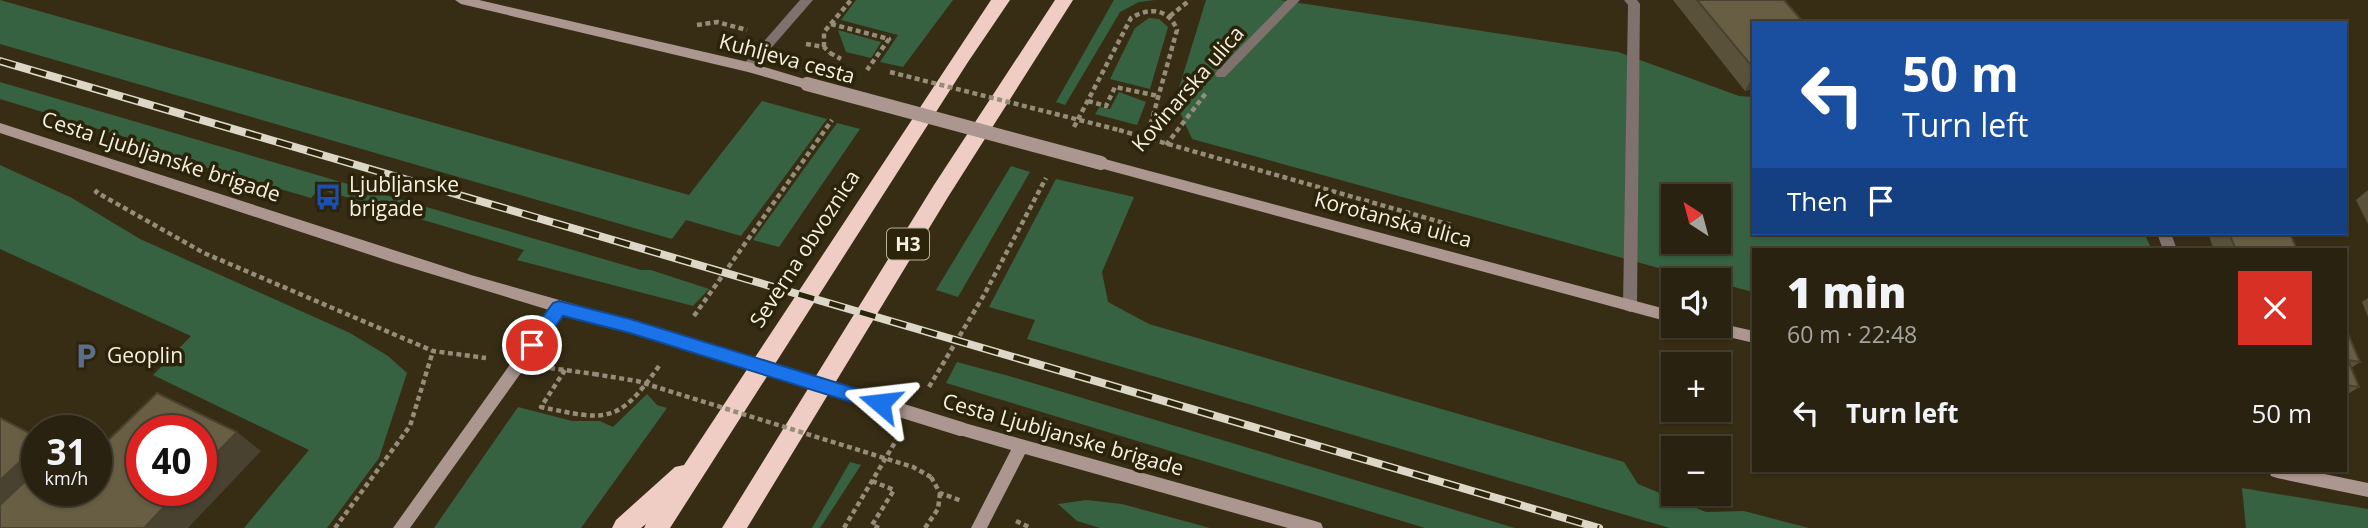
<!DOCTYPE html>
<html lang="en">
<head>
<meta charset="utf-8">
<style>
	body { margin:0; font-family:"Open Sans",sans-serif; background:#352f1e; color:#f1f3f6; height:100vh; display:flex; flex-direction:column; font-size:26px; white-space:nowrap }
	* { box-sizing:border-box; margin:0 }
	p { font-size:23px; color:#a5a49f }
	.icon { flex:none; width:38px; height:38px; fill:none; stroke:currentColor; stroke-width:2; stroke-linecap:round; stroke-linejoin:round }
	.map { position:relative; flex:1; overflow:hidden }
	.side { position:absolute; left:1752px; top:248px; width:595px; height:224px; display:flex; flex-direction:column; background:#292210; border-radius:0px; box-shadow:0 2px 5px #0004,0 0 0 2px #453f30 }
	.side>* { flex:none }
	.banner { position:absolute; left:1752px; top:21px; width:595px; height:214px; border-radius:0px; box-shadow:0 2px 5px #0004,0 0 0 2px #453f30; background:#1a4fa0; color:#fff; overflow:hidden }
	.needle { width:46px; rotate:324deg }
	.buttons { position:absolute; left:1661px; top:184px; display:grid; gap:14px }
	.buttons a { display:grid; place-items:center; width:70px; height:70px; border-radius:0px; background:#292210; box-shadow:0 2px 5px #0004,0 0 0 2px #453f30; font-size:35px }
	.speed { position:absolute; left:21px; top:415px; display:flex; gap:14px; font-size:35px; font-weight:700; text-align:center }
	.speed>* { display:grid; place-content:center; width:91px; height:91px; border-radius:50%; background:#292210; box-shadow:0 2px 5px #0004,0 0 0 2px #453f30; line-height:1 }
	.speed small { font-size:18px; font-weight:400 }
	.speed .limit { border:10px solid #d22; background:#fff; color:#111 }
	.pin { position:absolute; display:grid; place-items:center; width:60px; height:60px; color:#fff; margin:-30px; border:4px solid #fff; border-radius:50%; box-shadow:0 2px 7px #0007 }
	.me { position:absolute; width:77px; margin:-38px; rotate:287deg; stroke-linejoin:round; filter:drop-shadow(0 0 5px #0008) }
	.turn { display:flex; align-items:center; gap:24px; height:147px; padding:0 35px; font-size:32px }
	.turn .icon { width:91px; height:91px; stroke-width:2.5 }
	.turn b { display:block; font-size:49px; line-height:60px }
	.then { display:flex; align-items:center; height:66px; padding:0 35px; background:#0003; gap:14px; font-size:26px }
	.round { display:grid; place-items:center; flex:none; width:74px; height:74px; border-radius:0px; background:#352f1e }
	.headline { display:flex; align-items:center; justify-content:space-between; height:119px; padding:0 35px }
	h1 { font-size:42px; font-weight:800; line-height:52px }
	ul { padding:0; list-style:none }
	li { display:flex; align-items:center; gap:21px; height:91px; padding:0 35px }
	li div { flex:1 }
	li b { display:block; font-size:26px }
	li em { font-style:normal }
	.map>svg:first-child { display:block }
</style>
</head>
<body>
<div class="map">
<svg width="2368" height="528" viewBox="0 0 2368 528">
	<rect width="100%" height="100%" fill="#372d15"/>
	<g fill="#376242" fill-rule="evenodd">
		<polygon points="0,0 689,195 762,101 827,119 741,236 686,220 672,239 0,44"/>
		<polygon points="856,0 953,0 903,67 880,62 898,35 841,20"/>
		<polygon points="1114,0 1155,0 1139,2 1120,12 1065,105 1056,102"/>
		<path d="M1206,0H1280L1618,52L1739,96L1753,97L1754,233H2144L2152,250H1754L1753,292L1719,283L1718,280H1707L1655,267L1192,139L1175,101ZM1673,196H1718V242H1673Z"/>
		<polygon points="1149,18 1159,19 1168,27 1150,89 1110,79 1135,28"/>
		<polygon points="838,30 881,42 871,58 846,52"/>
		<polygon points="0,82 641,270 651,270 709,289 693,306 517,260 524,250 319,189 311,198 133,146 138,141 0,99"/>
		<polygon points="1119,92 1146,102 1137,125 1095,114 1100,107 1110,109"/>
		<polygon points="837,123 860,129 779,247 753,240"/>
		<polygon points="0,165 72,198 140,239 350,333 388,356 407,373 379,458 327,528 244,528 309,450 153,375 191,336 0,249"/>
		<polygon points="1011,166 1030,172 958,297 936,290"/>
		<polygon points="1056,179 1134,197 1102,272 1108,302 1149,324 1624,462 1638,484 1706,512 1744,511 1809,528 1670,528 1027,339 1035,320 989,307"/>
		<polygon points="957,362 1009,376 1515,528 1425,528 946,383"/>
		<polygon points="647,394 657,405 667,408 581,528 434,528 518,407 572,421 600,421 613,427"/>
		<polygon points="850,462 861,465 820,528 812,528"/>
		<polygon points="2242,488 2368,509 2368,528 2246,528"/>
		<polygon points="1086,500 1122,504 1210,528 1100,528 1077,521 1058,504"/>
	</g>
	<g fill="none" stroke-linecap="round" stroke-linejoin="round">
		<g stroke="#958d79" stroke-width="4.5" stroke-dasharray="5 3.5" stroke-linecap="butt">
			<polyline points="1170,16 1190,0"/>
			<polyline points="831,24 889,39 867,70"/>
			<polyline points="697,25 717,22 747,30"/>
			<polyline points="806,44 824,47 830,53"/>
			<polyline points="824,47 824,32 851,0"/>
			<polyline points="1088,101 1106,106 1115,87 1158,96"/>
			<path d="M1074,127L1131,18C1149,7 1169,8 1177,30L1147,137"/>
			<polyline points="1119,130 1451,225"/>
			<polyline points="1166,145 1206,93"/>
			<polyline points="98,190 96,192 204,253 433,351 486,358"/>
			<polyline points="694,316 832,120"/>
			<polyline points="550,368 594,374"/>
			<path d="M565,370L541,407C608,421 618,424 659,366"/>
			<polyline points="929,387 984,295 1046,178"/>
			<polyline points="931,477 940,493 962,501"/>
			<polyline points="872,481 894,490 872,525 879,528"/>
			<polyline points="1016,521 1031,528"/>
			<polyline points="335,528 410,426 433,351"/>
			<polyline points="844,528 897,439"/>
			<polyline points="925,528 938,509 940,493"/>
		</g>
		<g fill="#7f716d" fill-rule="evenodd">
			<polygon points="1287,0 1300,0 1225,77 1217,77 1215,74 1217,71"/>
			<polygon points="1624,0 1637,0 1640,4 1637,306 1635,310 1630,312 1625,310 1623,306 1628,5"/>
			<polygon points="2157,233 2171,233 2177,250 2163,250"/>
		</g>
		<polygon fill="#7f716d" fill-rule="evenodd" points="800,0 813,0 752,70 744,70 742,67 744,64"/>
		<g fill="#ac9690" fill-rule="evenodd">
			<polygon points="455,0 479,0 748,62 811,81 813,84 807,89 748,72 461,4"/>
			<polygon points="0,123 471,275 630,320 635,322 637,326 635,330 630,332 563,314 410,528 393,528 549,310 392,262 0,133"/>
			<polygon points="1101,158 1673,311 1673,323 1096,167 1094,163"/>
			<polygon points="1718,323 1754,331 1754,343 1707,332 1702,330 1700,326 1718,326"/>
			<polygon points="961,422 1315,521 1321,523 1323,528 1288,528 1025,454 987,528 971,528 1011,450 956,434 953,429 956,424"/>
			<polygon points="2269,471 2310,471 2368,483 2368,497 2277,478 2271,476"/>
		</g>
		<g fill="#f0cdc4" fill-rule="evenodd">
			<polygon points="991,0 1010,0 968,62 670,528 644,528 646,524 641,528 612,528 616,520 675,467 684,465"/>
			<polygon points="1055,0 1073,0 948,197 747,528 722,528 934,185"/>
		</g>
		<g stroke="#ddd7c7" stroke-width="8">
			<polyline id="rail" points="0,61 1599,528"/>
		</g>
		<use href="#rail" stroke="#2c230b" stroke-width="5" stroke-dasharray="16" stroke-linecap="butt"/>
		<g stroke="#958d79" stroke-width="4.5" stroke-dasharray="5 3.5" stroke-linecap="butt">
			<polyline points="830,53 841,59"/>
			<polyline points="890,72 1119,130"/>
			<polyline points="594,374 637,381 913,467 931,477"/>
		</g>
		<g stroke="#ac9690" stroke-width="14">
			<polyline points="807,84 1101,163"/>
			<polyline points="630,326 961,429"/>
		</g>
	</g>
	<g fill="#59513a">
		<polygon points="1673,0 1784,0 1754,23 1754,88 1745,91"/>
		<polygon points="2368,190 2368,224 2356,200"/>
		<polygon points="2208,233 2290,233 2297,250 2214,250"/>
		<polygon points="2368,298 2368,317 2362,302"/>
		<polygon points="2345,329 2360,362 2351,368 2359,387 2345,396"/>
	</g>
	<g fill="#494230">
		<polygon points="1754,74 1754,88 1745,91"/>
		<polygon points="237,432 261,451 188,528 144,528 180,490 201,490 201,469"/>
		<polygon points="37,446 37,490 0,525 0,480"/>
	</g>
	<g fill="#685e44" stroke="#494230" stroke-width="2">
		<polygon points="1697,0 1784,0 1804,23 1754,23 1754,69"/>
		<polygon points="2229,233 2290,233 2297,250 2236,250"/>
		<polygon points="2345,329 2346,329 2360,362 2348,360 2359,387 2345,385"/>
		<polygon points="157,393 237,432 201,469 201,430 142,430 142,490 180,490 144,528 0,528 0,505 37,470 37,490 96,490 96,452"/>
		<polygon points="0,418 37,437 37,446 0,480"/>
	</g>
	<polygon fill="#1a73e8" stroke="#114b97" stroke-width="2" points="559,301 630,319 880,396 886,398 888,403 886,409 880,411 630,333 563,316 538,350 526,350 524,345 526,340 553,303"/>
	<defs>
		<g id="bus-bare" transform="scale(2.1)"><path d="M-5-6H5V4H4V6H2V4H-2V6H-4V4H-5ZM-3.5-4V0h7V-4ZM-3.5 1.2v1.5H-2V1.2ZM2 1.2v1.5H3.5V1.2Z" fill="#1a4fb4" stroke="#2c230b" stroke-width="2.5" paint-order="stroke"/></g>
		<g id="parking-bare" transform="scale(2.1)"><path d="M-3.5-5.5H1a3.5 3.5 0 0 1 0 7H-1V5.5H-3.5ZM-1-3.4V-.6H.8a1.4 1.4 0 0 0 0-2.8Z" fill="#5c6f8a" stroke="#2c230b" stroke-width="2.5" paint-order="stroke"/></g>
	</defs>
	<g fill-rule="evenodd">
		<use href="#bus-bare" x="328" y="197"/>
		<use href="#parking-bare" x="86" y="356"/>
	</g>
	<g text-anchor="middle" stroke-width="7" stroke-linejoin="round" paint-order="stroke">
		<rect fill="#2c230b" stroke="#b9b2a1" stroke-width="2" x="887" y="228.5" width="42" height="31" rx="5"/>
		<g font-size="19" font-weight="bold" fill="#f6f0e1">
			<text x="908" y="251">H3</text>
		</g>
		<g font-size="21" fill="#f6f0e1" stroke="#2c230b">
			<text transform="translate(787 59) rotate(15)" y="7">Kuhljeva cesta</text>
			<text transform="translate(1188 89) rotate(-49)" y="7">Kovinarska ulica</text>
			<text transform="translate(161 157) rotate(18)" y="7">Cesta Ljubljanske brigade</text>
			<text transform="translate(1393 220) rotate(15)" y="7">Korotanska ulica</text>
			<text transform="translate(805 249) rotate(-57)" y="7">Severna obvoznica</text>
			<text transform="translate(1063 435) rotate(16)" y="7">Cesta Ljubljanske brigade</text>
		</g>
		<g font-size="21" fill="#f6f0e1" stroke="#2c230b" text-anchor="start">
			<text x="349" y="192">Ljubljanske<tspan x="349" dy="24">brigade</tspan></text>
			<text x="107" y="363">Geoplin</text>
		</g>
	</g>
</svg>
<div class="buttons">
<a><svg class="needle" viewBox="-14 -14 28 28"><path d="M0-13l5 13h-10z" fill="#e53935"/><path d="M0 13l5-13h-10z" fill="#a5a49f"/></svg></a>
<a><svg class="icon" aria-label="sound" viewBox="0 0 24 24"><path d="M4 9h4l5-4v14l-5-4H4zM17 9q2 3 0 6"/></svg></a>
<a>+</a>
<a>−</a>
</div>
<div class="speed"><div>31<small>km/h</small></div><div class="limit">40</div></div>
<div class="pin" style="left:532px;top:345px;background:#d93025"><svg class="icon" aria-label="arrive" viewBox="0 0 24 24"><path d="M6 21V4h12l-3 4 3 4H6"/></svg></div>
<svg class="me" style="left:880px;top:403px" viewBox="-20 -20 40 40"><path d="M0-17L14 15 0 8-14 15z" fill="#1a73e8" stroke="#fff" stroke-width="4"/></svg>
<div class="banner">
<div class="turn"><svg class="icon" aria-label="left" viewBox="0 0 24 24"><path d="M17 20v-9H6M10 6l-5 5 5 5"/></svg><div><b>50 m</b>Turn left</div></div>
<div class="then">Then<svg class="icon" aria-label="arrive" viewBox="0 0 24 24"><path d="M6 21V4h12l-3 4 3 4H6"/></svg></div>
</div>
<section class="side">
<div class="headline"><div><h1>1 min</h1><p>60 m · 22:48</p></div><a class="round" style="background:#d93025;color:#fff"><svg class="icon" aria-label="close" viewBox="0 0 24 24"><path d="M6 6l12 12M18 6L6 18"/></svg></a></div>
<ul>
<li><svg class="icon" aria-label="left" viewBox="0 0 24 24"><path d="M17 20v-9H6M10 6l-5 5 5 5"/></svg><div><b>Turn left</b></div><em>50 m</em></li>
</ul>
</section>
</div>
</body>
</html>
